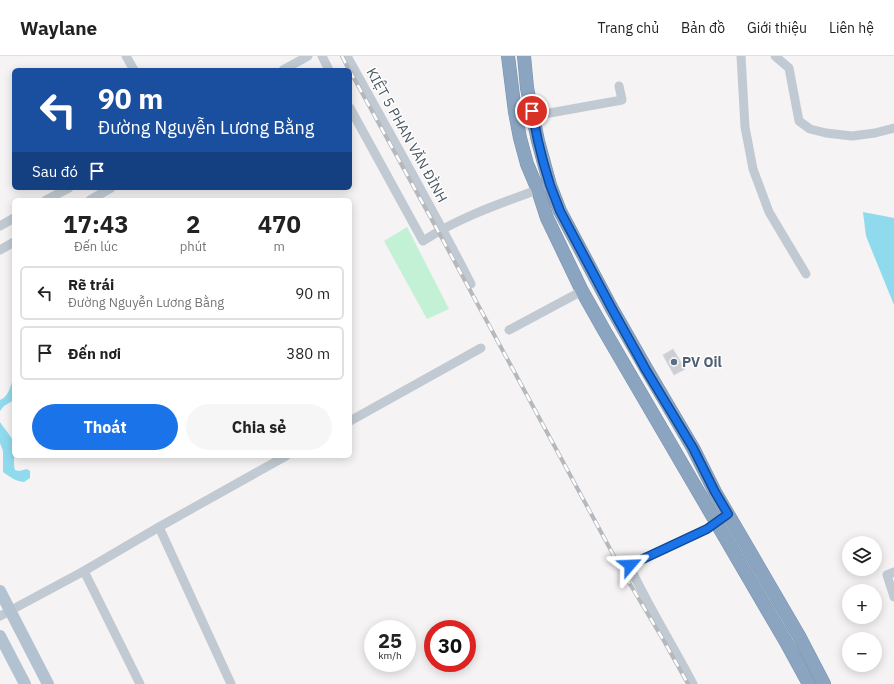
<!DOCTYPE html>
<html lang="vi">
<head>
<meta charset="utf-8">
<style>
	body { margin:0; font-family:"IBM Plex Sans",sans-serif; background:#f6f6f6; color:#222; height:100vh; display:flex; flex-direction:column; font-size:15px; white-space:nowrap }
	* { box-sizing:border-box; margin:0 }
	p { font-size:13px; color:#767676 }
	.icon { flex:none; width:22px; height:22px; fill:none; stroke:currentColor; stroke-width:2; stroke-linecap:round; stroke-linejoin:round }
	.map { position:relative; flex:1; overflow:hidden }
	.drawer { position:absolute; left:12px; top:142px; width:340px; height:260px; display:flex; flex-direction:column; background:#fff; border-radius:6px; box-shadow:0 2px 10px #0003 }
	.drawer>* { flex:none }
	.banner { position:absolute; left:12px; top:12px; width:340px; height:122px; border-radius:6px; box-shadow:0 2px 10px #0003; background:#1a4fa0; color:#fff; overflow:hidden }
	.fabs { position:absolute; left:842px; top:480px; display:grid; gap:8px }
	.fabs a { display:grid; place-items:center; width:40px; height:40px; border-radius:50%; background:#fff; box-shadow:0 2px 10px #0003; font-size:20px }
	.speed { position:absolute; left:364px; top:564px; display:flex; gap:8px; font-size:20px; font-weight:700; text-align:center }
	.speed>* { display:grid; place-content:center; width:52px; height:52px; border-radius:50%; background:#fff; box-shadow:0 2px 10px #0003; line-height:1 }
	.speed small { font-size:10px; font-weight:400 }
	.speed .limit { border:6px solid #d22; background:#fff; color:#111 }
	.pin { position:absolute; display:grid; place-items:center; width:34px; height:34px; color:#fff; margin:-17px; border:2px solid #fff; border-radius:50%; box-shadow:0 1px 4px #0007 }
	.me { position:absolute; width:44px; margin:-22px; rotate:64deg; stroke-linejoin:round; filter:drop-shadow(0 0 3px #0008) }
	.turn { display:flex; align-items:center; gap:14px; height:84px; padding:0 20px; font-size:18px }
	.turn .icon { width:52px; height:52px; stroke-width:2.5 }
	.turn b { display:block; font-size:28px; line-height:34px }
	.then { display:flex; align-items:center; height:38px; padding:0 20px; background:#0003; gap:8px; font-size:15px }
	.eta { display:flex; justify-content:space-evenly; align-items:center; height:68px; text-align:center }
	.eta b { font-size:24px; font-weight:700; line-height:28px }
	.primary-button { display:flex; gap:8px; margin-top:auto; padding:8px 20px }
	.primary-button a { flex:1; height:46px; border-radius:24px; background:#1a73e8; color:#fff; font-size:16px; font-weight:700; line-height:46px; text-align:center }
	.primary-button a+a { background:#f6f6f6; color:#222 }
	ul { padding:0; list-style:none }
	li { display:flex; align-items:center; gap:12px; height:54px; margin:0 8px 6px; padding:0 12px; border:2px solid #e0e0e0; border-radius:6px }
	li div { flex:1 }
	li b { display:block; font-size:15px }
	li em { font-style:normal }
	header { display:flex; align-items:center; gap:24px; box-sizing:border-box; height:56px; padding:0 20px; background:#fff; border-bottom:1px solid #e0e0e0 }
	header strong { font-size:19px }
	nav { display:flex; gap:22px; margin-inline-start:auto; font-size:14px }
	.map>svg:first-child { display:block }
</style>
</head>
<body>
<header>
<strong>Waylane</strong>
<nav><a>Trang chủ</a><a>Bản đồ</a><a>Giới thiệu</a><a>Liên hệ</a></nav>
</header>
<div class="map">
<svg width="894" height="628" viewBox="0 0 894 628">
	<rect width="100%" height="100%" fill="#f5f3f3"/>
	<polygon fill="#c3f1d5" points="407,171 449,253 427,263 384,185"/>
	<g fill="#90daee">
		<polygon points="863,156 894,162 894,249 866,180"/>
		<path d="M14,321V344L4,350L0,355V344C10,340 10,329 14,321Z"/>
		<path d="M0,366C3,371 11,380 13,385C17,394 12,404 15,414L19,415L27,413L30,415V422L24,426C15,425 10,421 3,416V395L0,387Z"/>
	</g>
	<polygon fill="#cdcfd5" stroke="#d7d9de" points="673,293 685,313 674,319 663,299"/>
	<g fill="none" stroke-linecap="round" stroke-linejoin="round">
		<g stroke="#7690ad" stroke-width="14">
			<g id="highway">
				<polyline points="508,0 515,56 520,82 527,108 538,134 547,162 582,235 604,274 786,586 809,628"/>
				<polyline points="524,0 527,32 538,85 550,129 560,155 611,251 647,314 693,392 715,436 799,580 824,628"/>
			</g>
		</g>
		<g stroke="#c1cad2" stroke-width="9">
			<polyline points="126,0 134,14"/>
			<polyline points="322,0 329,14"/>
			<path d="M347,0C389,76 432,151 471,228"/>
			<polyline points="741,0 745,71 753,113 769,156 806,218"/>
			<polyline points="775,0 789,12 799,65 810,73 826,77 852,80 875,77 894,72"/>
			<polyline points="283,14 308,0"/>
			<path d="M350,52L423,185C459,161 502,147 542,132"/>
			<polyline points="533,60 622,44 619,30"/>
			<polyline points="46,144 69,132"/>
			<polyline points="90,144 111,132"/>
			<polyline points="0,170 14,162"/>
			<polyline points="0,194 14,186"/>
			<polyline points="509,274 582,235"/>
			<polyline points="350,365 481,292"/>
			<polyline points="159,471 231,628"/>
			<polyline points="84,515 140,628"/>
			<polyline points="894,516 887,519 894,541"/>
			<polyline points="0,560 84,515 159,471 286,400"/>
			<path d="M693,628C672,588 648,550 629,509L707,473L720,463"/>
		</g>
		<g stroke="#b3c2d1" stroke-width="12">
			<polyline points="0,535 48,628"/>
			<polyline points="0,580 25,628"/>
		</g>
		<use href="#highway" stroke="#8ba5c1" stroke-width="13"/>
		<g stroke="#b5b8bd" stroke-width="4">
			<g id="rail">
				<polyline points="342,0 349,14"/>
				<polyline points="350,15 438,175 621,513 664,585 688,628"/>
			</g>
		</g>
		<use href="#rail" stroke="#fff" stroke-width="2.5" stroke-dasharray="8" stroke-linecap="butt"/>
	</g>
	<g fill="none" stroke-linecap="round" stroke-linejoin="round">
		<g stroke="#114b97" stroke-width="10">
			<polyline id="route" points="532,55 538,85 543,105 550,129 560,155 611,251 646,314 693,392 715,436 728,458 707,473 630,509"/>
		</g>
		<use href="#route" stroke="#1a73e8" stroke-width="7"/>
	</g>
	<circle fill="#5c6f8a" stroke="#fff" stroke-width="1.5" cx="674" cy="306" r="4"/>
	<g text-anchor="middle" stroke-width="3" stroke-linejoin="round" paint-order="stroke">
		<g font-size="14" fill="#4a5661" stroke="#fff">
			<text transform="translate(407 79) rotate(61)" y="5">KIỆT 5 PHAN VĂN ĐÌNH</text>
		</g>
		<g font-size="14" font-weight="bold" fill="#4e5e75" stroke="#fff" text-anchor="start">
			<text x="682" y="311">PV Oil</text>
		</g>
	</g>
</svg>
<div class="fabs">
<a><svg class="icon" aria-label="layers" viewBox="0 0 24 24"><path d="M12 4l9 5-9 5-9-5zM3 14l9 5 9-5"/></svg></a>
<a>+</a>
<a>−</a>
</div>
<div class="speed"><div>25<small>km/h</small></div><div class="limit">30</div></div>
<div class="pin" style="left:532px;top:55px;background:#d93025"><svg class="icon" aria-label="arrive" viewBox="0 0 24 24"><path d="M6 21V4h12l-3 4 3 4H6"/></svg></div>
<svg class="me" style="left:630px;top:509px" viewBox="-20 -20 40 40"><path d="M0-17L14 15 0 8-14 15z" fill="#1a73e8" stroke="#fff" stroke-width="4"/></svg>
<div class="banner">
<div class="turn"><svg class="icon" aria-label="left" viewBox="0 0 24 24"><path d="M17 20v-9H6M10 6l-5 5 5 5"/></svg><div><b>90 m</b>Đường Nguyễn Lương Bằng</div></div>
<div class="then">Sau đó<svg class="icon" aria-label="arrive" viewBox="0 0 24 24"><path d="M6 21V4h12l-3 4 3 4H6"/></svg></div>
</div>
<section class="drawer">
<div class="eta">
<div><b>17:43</b><p>Đến lúc</p></div>
<div><b>2</b><p>phút</p></div>
<div><b>470</b><p>m</p></div>
</div>
<ul>
<li><svg class="icon" aria-label="left" viewBox="0 0 24 24"><path d="M17 20v-9H6M10 6l-5 5 5 5"/></svg><div><b>Rẽ trái</b><p>Đường Nguyễn Lương Bằng</p></div><em>90 m</em></li>
<li><svg class="icon" aria-label="arrive" viewBox="0 0 24 24"><path d="M6 21V4h12l-3 4 3 4H6"/></svg><div><b>Đến nơi</b></div><em>380 m</em></li>
</ul>
<div class="primary-button"><a>Thoát</a><a>Chia sẻ</a></div>
</section>
</div>
</body>
</html>
